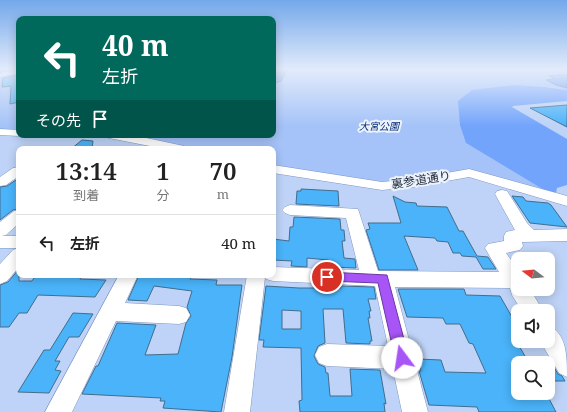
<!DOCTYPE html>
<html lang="ja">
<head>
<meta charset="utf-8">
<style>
	body { margin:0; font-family:"Noto Serif","Noto Sans JP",serif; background:#f6f6f6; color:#222; height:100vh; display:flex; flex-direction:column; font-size:15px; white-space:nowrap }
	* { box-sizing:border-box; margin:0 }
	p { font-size:13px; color:#767676 }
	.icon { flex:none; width:22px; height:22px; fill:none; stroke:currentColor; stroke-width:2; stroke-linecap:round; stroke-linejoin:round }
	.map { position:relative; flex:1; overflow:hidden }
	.details { position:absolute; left:16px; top:146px; width:260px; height:132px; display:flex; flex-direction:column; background:#fff; border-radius:8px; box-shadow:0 2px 10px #0003 }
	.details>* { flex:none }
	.guide { position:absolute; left:16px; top:16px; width:260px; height:122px; border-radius:8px; box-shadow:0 2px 10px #0003; background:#00695c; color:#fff; overflow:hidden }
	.needle { width:26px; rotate:286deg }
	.fabs { position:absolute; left:511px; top:252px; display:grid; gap:8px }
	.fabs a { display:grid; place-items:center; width:44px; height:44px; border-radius:8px; background:#fff; box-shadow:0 2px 10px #0003; font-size:20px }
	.pin { position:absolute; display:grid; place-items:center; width:34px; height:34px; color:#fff; margin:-17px; border:2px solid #fff; border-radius:50%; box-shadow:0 1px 4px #0007 }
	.me { position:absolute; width:44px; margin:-22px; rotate:346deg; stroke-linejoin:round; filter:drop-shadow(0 0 3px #0008) }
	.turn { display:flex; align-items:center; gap:14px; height:84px; padding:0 20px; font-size:18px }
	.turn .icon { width:52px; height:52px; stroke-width:2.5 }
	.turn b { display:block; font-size:28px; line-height:34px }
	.then { display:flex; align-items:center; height:38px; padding:0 20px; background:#0003; gap:8px; font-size:15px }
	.eta { display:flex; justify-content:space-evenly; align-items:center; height:68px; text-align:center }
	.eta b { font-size:24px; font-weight:600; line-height:28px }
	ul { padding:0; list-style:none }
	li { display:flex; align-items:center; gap:12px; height:56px; padding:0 20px; border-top:1px solid #e0e0e0 }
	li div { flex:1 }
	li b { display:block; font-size:15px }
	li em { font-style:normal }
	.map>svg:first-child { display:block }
</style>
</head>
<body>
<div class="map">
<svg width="567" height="412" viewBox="0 0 567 412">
	<rect width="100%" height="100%" fill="#bed3f7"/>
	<g fill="#a5c3f8">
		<path d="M273,69H567V90C545,85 520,85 498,88L466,143L544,190L472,170L452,172L381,183L273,167V149H193L137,135H273Z"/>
		<polygon points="19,73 19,129 0,129 0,76"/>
	</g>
	<polygon fill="#73a4fc" points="514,85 545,87 567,90 567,101 513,106 512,107 567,139 567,185 557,188 556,193 544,190 466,143 460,125 458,101 472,90"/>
	<g fill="#6595ec" stroke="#5377b9">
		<polygon points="273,69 288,69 281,81 273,84"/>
		<polygon points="559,75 567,75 567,88 556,85 546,80 553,79 552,77 549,76"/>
	</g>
	<g fill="#4ab3f9" stroke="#426d8d" fill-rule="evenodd">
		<polygon points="19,75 19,102 10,104 11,86 2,87 3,78"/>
		<polygon points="567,105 567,127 530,108"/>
		<polygon points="82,140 93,141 92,149 71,149"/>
		<polygon points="19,178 19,209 13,210 0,220 0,187 7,186"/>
		<polygon points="301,189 338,191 339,206 296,204 297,191 301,191"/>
		<polygon points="393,196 405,202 416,203 417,206 447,207 459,231 463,231 477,256 488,257 496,269 483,269 476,257 462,256 460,253 453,253 448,242 437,241 435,238 404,236 418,270 379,270 366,230 370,229 368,223 401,223"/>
		<polygon points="512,196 523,197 526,201 548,203 551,205 567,227 530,223"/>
		<polygon points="294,217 340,219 341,230 344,230 345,241 342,241 344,258 355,259 356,268 329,267 328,260 307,258 307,267 291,266 292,261 273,260 273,239 289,241 290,227 293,227"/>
		<polygon points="19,269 19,281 32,281 36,275 82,275 80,279 106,280 95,297 38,295 27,313 19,313 9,327 0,327 0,285 8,282"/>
		<polygon points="139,275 192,275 190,279 217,280 216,285 242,285 232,357 221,412 163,408 165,401 160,401 161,398 82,394 96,366 98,366 117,323 156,325 145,355 178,354 186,323 191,316 187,307 192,291 154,286 147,301 128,300"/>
		<path d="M266,286L299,288H341L340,286L374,287L376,299H368L371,311H369L370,318H368L372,341H370V344L346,343L343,309H323L325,343L318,346L314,356L318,364L325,367L326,373H328L330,396H352L350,369L380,370L386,404L384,403L385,412H300L299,401L302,400L301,348L263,347L264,340H259ZM282,310L301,311V329H282Z"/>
		<polygon points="398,289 464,289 466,295 500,296 512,317 518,317 518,344 529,363 518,363 518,393 546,393 556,412 479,412 477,407 429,405 419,371 421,371 418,359 441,360 445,372 486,373 473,344 469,343 460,324 446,324 443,318 407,317"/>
		<polygon points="73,313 93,314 79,337 69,337 55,361 60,361 55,370 61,371 49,393 18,392 44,350 50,350"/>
		<polygon points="548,357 558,374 562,376 565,381 548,381"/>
	</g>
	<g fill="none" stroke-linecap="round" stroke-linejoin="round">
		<g stroke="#7f97c2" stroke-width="1">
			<g id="minor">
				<polygon points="19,69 19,73 0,77 0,73"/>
				<polygon points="0,129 19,130 19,135 23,135 19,136 0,135"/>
				<polygon points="103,135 132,135 184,146 186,149 165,149 109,138"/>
				<polygon points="273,165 382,182 413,179 469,169 567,196 567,206 469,177 413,187 382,190 273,173"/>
				<polygon points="19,167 19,176 6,185 0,186 0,177 13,168"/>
				<polygon points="502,190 507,191 527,223 534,230 567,229 567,241 522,242 523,246 520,250 506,253 518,270 518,289 530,289 543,311 522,311 512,295 510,288 395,287 428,412 402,412 393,369 327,366 319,363 315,355 319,347 327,344 388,346 375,286 273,281 266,279 265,277 250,412 224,412 247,275 273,275 273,267 359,270 346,218 290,215 285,213 282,210 285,207 290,205 358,209 378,271 499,272 485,248 488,244 504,241 504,236 506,232 515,230 495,194 497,191"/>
				<polygon points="19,210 19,223 6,235 2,236 19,236 19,248 0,248 0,222 14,211"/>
				<polygon points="19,248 19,267 7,281 0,284 0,264 13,250"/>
				<polygon points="119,275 138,275 125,303 179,306 186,308 190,315 186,322 179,324 116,321 72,412 45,412"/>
				<path d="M548,325C567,334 567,356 567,377L559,373L540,341H548Z"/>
			</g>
		</g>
		<use href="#minor" fill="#fff" fill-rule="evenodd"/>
	</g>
	<linearGradient id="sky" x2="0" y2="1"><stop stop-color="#73a8ea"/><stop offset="0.55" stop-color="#e2ebfb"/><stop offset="1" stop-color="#e2ebfb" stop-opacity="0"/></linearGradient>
	<rect width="567" height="126" fill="url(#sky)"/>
	<polygon fill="#a855f7" stroke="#6d37a1" points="327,272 387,275 409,358 407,363 402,365 397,363 395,358 378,283 327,281 323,280 321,277 323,273"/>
	<g text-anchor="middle" stroke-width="4" stroke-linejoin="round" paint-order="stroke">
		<g font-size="10" font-style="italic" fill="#042b76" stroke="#edf3fc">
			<text x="379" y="130">大宮公園</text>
		</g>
		<g font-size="12" fill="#283243" stroke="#edf3fc">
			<text transform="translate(421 180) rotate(-9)" y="4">裏参道通り</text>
		</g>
	</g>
</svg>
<div class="fabs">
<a><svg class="needle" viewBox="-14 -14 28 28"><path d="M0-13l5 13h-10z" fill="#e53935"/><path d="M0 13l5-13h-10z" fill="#767676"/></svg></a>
<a><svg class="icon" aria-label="sound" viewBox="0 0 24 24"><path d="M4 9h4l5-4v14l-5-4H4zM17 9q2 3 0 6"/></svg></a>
<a><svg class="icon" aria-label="search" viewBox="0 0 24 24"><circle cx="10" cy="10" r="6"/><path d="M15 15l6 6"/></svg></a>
</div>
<div class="pin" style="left:327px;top:277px;background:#d93025"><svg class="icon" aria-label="arrive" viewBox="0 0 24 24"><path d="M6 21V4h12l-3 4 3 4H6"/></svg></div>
<svg class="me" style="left:402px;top:358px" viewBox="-20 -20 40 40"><circle r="19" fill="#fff"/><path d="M0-13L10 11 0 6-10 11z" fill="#a855f7"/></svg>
<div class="guide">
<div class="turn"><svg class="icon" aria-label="left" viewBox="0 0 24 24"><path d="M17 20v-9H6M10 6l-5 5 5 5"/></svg><div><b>40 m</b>左折</div></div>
<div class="then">その先<svg class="icon" aria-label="arrive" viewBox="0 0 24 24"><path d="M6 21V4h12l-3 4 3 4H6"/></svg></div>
</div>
<section class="details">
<div class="eta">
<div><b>13:14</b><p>到着</p></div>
<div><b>1</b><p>分</p></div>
<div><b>70</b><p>m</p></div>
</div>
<ul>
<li><svg class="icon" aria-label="left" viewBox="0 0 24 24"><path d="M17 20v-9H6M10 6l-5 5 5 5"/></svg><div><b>左折</b></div><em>40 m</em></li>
</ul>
</section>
</div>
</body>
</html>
